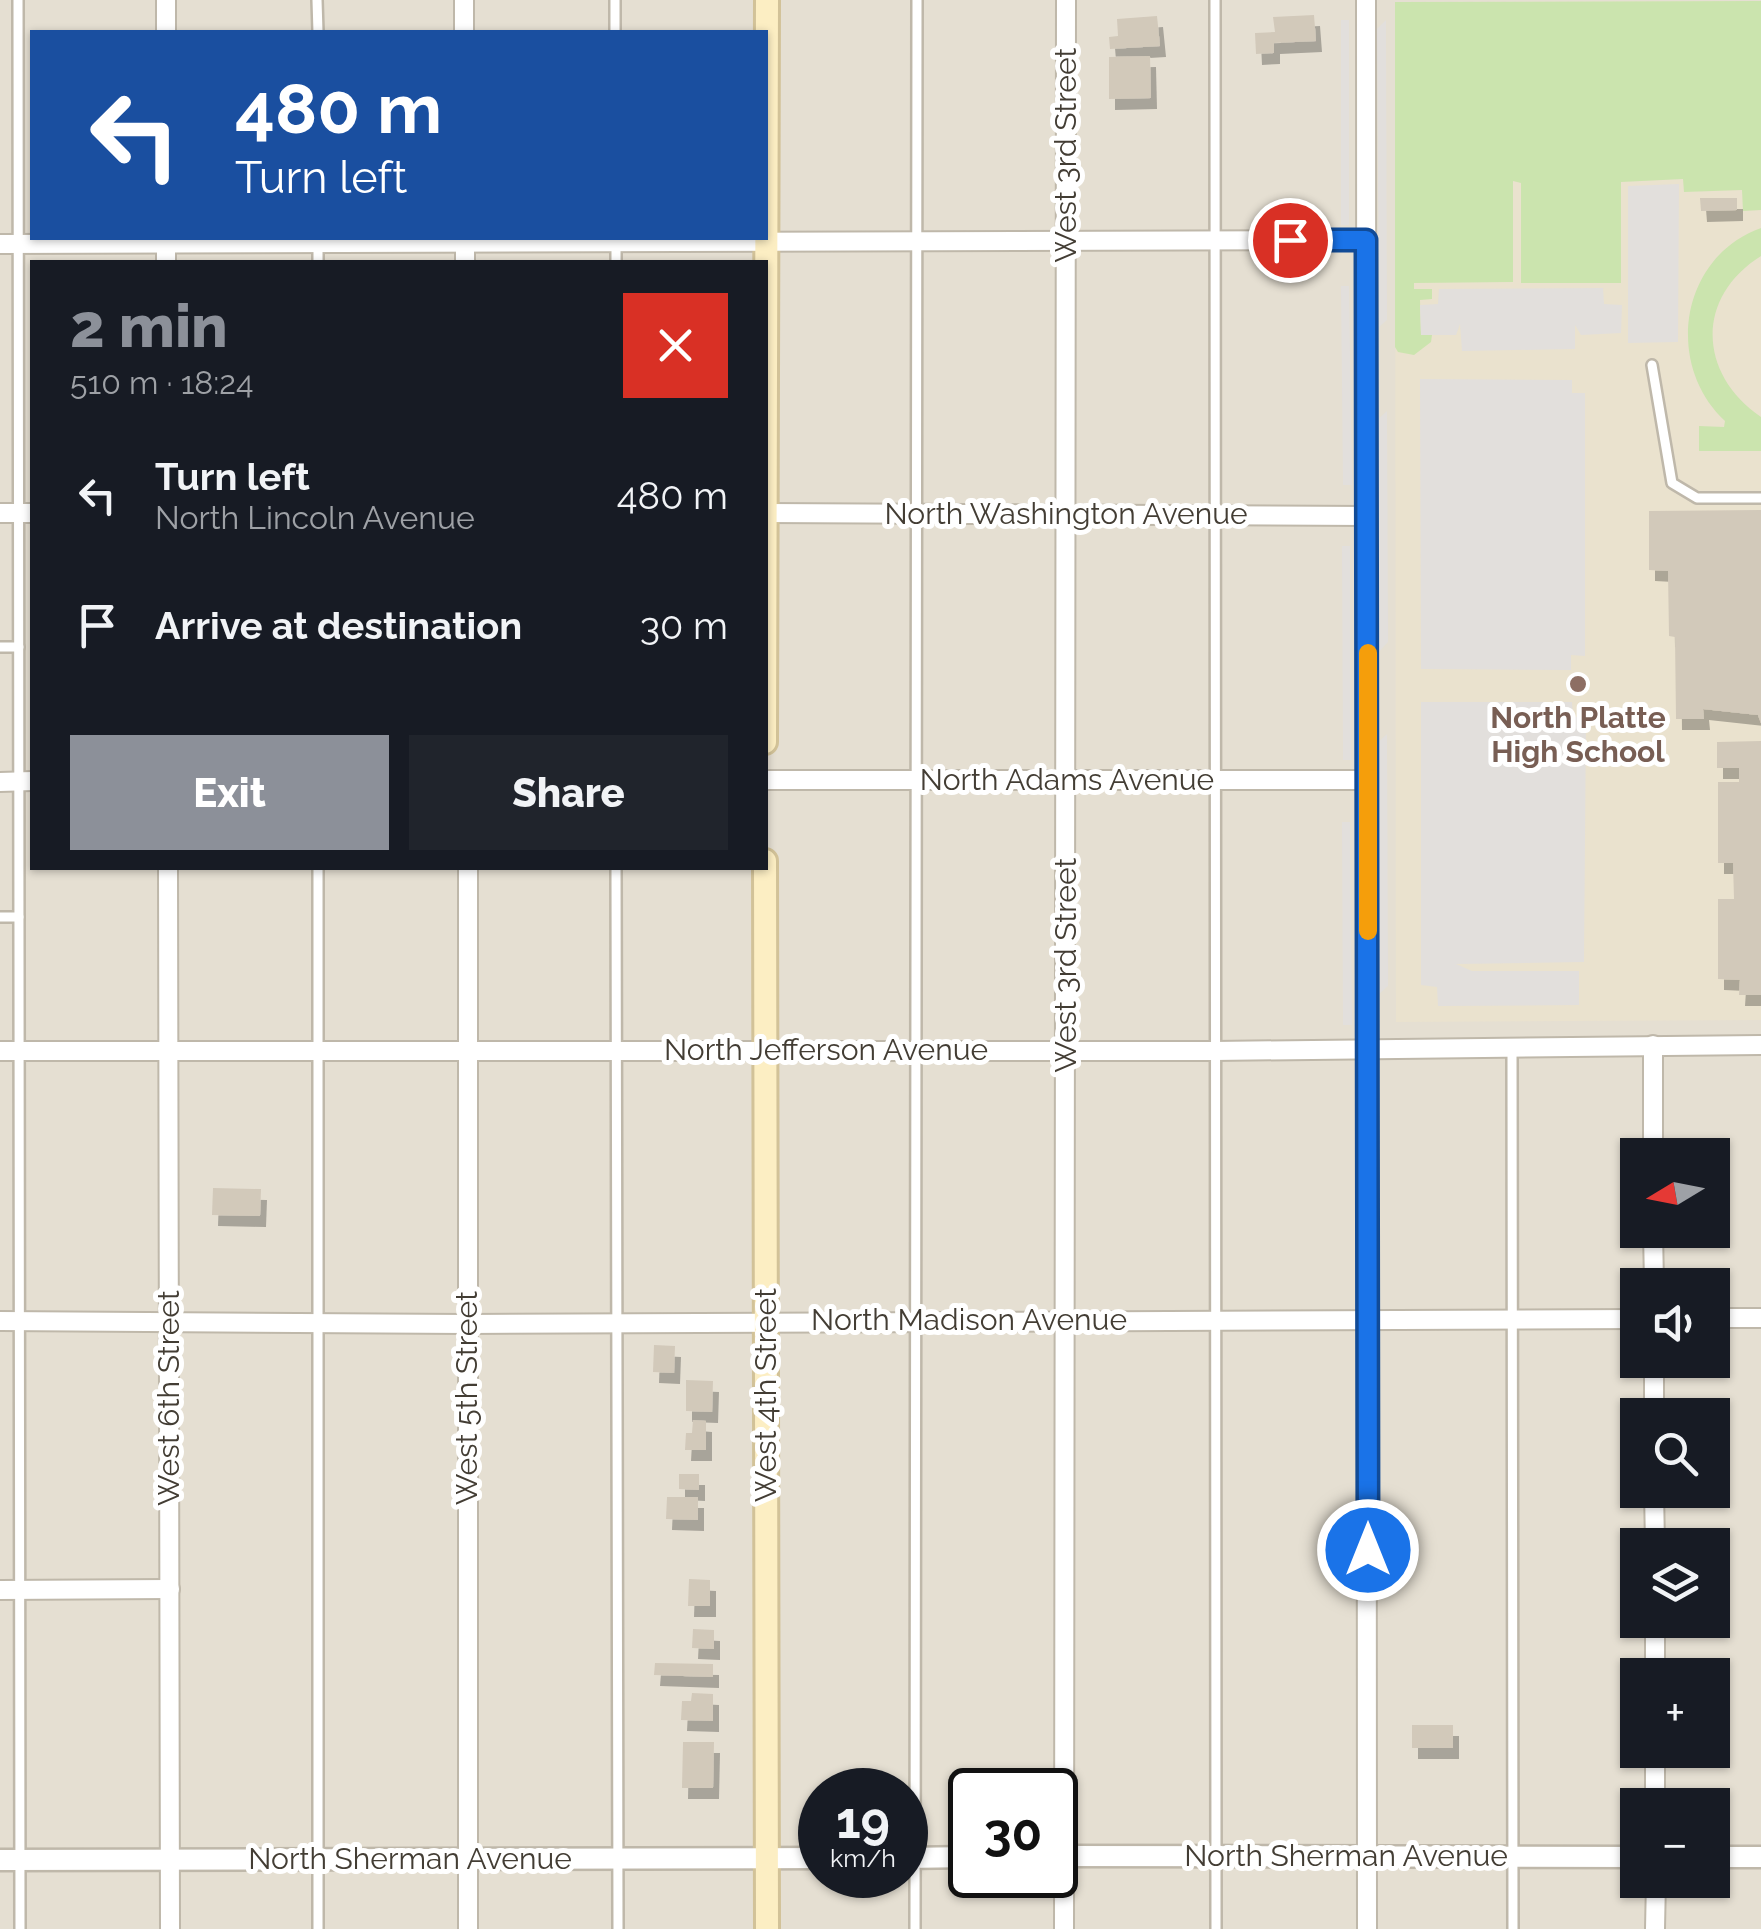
<!DOCTYPE html>
<html lang="en">
<head>
<meta charset="utf-8">
<style>
	body { margin:0; font-family:Raleway,sans-serif; background:#20242c; color:#f1f3f6; height:100vh; display:flex; flex-direction:column; font-size:38px; white-space:nowrap }
	* { box-sizing:border-box; margin:0 }
	p { font-size:32px; color:#9ea1a6 }
	.icon { flex:none; width:55px; height:55px; fill:none; stroke:currentColor; stroke-width:2; stroke-linecap:round; stroke-linejoin:round }
	.map { position:relative; flex:1; overflow:hidden }
	.side { position:absolute; left:30px; top:260px; width:738px; height:610px; display:flex; flex-direction:column; background:#171b24; border-radius:0px; box-shadow:0 2px 8px #0004 }
	.side>* { flex:none }
	.hud { position:absolute; left:30px; top:30px; width:738px; height:210px; border-radius:0px; box-shadow:0 2px 8px #0004; background:#1a4fa0; color:#fff; overflow:hidden }
	.needle { width:65px; rotate:260deg }
	.controls { position:absolute; left:1620px; top:1138px; display:grid; gap:20px }
	.controls a { display:grid; place-items:center; width:110px; height:110px; border-radius:0px; background:#171b24; box-shadow:0 2px 8px #0004; font-size:50px }
	.speed { position:absolute; left:798px; top:1768px; display:flex; gap:20px; font-size:50px; font-weight:700; text-align:center }
	.speed>* { display:grid; place-content:center; width:130px; height:130px; border-radius:50%; background:#171b24; box-shadow:0 2px 8px #0004; line-height:1 }
	.speed small { font-size:25px; font-weight:400 }
	.speed .limit { border:5px solid #111; border-radius:15px; background:#fff; color:#111 }
	.pin { position:absolute; display:grid; place-items:center; width:85px; height:85px; color:#fff; margin:-42px; border:5px solid #fff; border-radius:50%; box-shadow:0 2px 10px #0007 }
	.me { position:absolute; width:110px; margin:-55px; rotate:0deg; stroke-linejoin:round; filter:drop-shadow(0 0 8px #0008) }
	.turn { display:flex; align-items:center; gap:35px; height:210px; padding:0 40px; font-size:45px }
	.turn .icon { width:130px; height:130px; stroke-width:2.5 }
	.turn b { display:block; font-size:70px; line-height:85px }
	.round { display:grid; place-items:center; flex:none; width:105px; height:105px; border-radius:0px; background:#20242c }
	.headline { display:flex; align-items:center; justify-content:space-between; height:170px; padding:0 40px }
	h1 { font-size:60px; font-weight:800; line-height:75px; color:#8c9099 }
	.action { display:flex; gap:20px; margin-top:auto; padding:20px 40px }
	.action a { flex:1; height:115px; border-radius:0px; background:#8c9099; color:#fff; font-size:40px; font-weight:800; line-height:115px; text-align:center }
	.action a+a { background:#20242c; color:#f1f3f6 }
	ul { padding:0; list-style:none }
	li { display:flex; align-items:center; gap:30px; height:130px; padding:0 40px }
	li div { flex:1 }
	li b { display:block; font-size:38px }
	li em { font-style:normal }
	.map>svg:first-child { display:block }
</style>
</head>
<body>
<div class="map">
<svg width="1761" height="1929" viewBox="0 0 1761 1929">
	<defs>
		<filter id="shadow"><feDropShadow dx="6" dy="11" stdDeviation="0" flood-color="#0004"/></filter>
	</defs>
	<rect width="100%" height="100%" fill="#f1ede4"/>
	<path fill="#e5dfd2" fill-rule="evenodd" d="M0,0H1761V1929H0ZM32,32H765V238H32ZM32,262H765V868H32ZM1638,1155H1712V1230H1638ZM1638,1285H1712V1360H1638ZM1638,1415H1712V1490H1638ZM1638,1545H1712V1620H1638ZM1638,1675H1712V1750H1638ZM820,1790H905V1875H820ZM970,1790H1055V1875H970ZM1638,1805H1712V1880H1638Z"/>
	<polygon fill="#eae2ce" points="1761,1 1761,1020 1396,1022 1395,2"/>
	<g fill="#cbe4ae">
		<polygon points="1761,1 1761,210 1743,211 1742,190 1684,192 1683,179 1621,182 1621,283 1521,283 1521,183 1513,181 1513,282 1414,283 1414,289 1432,289 1432,299 1420,300 1421,335 1432,335 1431,342 1414,355 1398,352 1395,347 1395,2"/>
		<path d="M1761,228V256C1694,298 1699,375 1761,417V451H1699V426L1724,427L1725,421C1664,364 1680,257 1761,228Z"/>
	</g>
	<g fill="#e2dfdc">
		<rect x="1341" y="20" width="8" height="205"/>
		<polygon points="1386,20 1387,320 1379,327 1377,29"/>
		<polygon points="1679,184 1678,342 1628,343 1628,186"/>
		<polygon points="1341,286 1349,286 1352,485 1343,485"/>
		<polygon points="1603,288 1604,304 1622,305 1621,333 1581,335 1575,325 1575,349 1462,351 1460,324 1456,335 1421,335 1420,305 1438,304 1439,289"/>
		<polygon points="1420,379 1572,380 1572,393 1585,393 1585,656 1571,655 1571,670 1421,669"/>
		<polygon points="1387,411 1388,642 1378,653 1376,421"/>
		<polygon points="1342,546 1350,546 1351,760 1343,760"/>
		<polygon points="1421,702 1572,702 1573,717 1586,717 1584,962 1456,964 1472,971 1579,971 1579,1005 1438,1006 1437,987 1421,985"/>
		<polygon points="1387,734 1388,986 1378,995 1376,744"/>
		<polygon points="1342,822 1350,822 1352,1025 1343,1025"/>
	</g>
	<g fill="#d2c9ba" filter="url(#shadow)">
		<polygon points="1314,15 1316,41 1274,43 1274,53 1256,54 1255,33 1275,32 1273,17"/>
		<polygon points="1157,16 1160,46 1110,49 1109,37 1118,36 1117,19"/>
		<polygon points="1150,56 1151,98 1109,99 1109,57"/>
		<polygon points="1700,198 1737,198 1737,210 1701,211"/>
		<polygon points="1761,510 1761,723 1758,715 1703,709 1704,719 1676,719 1675,637 1669,636 1668,571 1649,570 1649,511"/>
		<polygon points="1761,741 1761,995 1739,995 1740,980 1718,979 1718,899 1734,899 1733,863 1718,863 1718,782 1739,782 1739,768 1717,768 1717,742"/>
		<polygon points="213,1188 261,1189 260,1216 212,1215"/>
		<polygon points="654,1345 675,1346 674,1373 653,1372"/>
		<polygon points="686,1380 713,1381 712,1412 686,1411"/>
		<polygon points="693,1420 706,1421 706,1450 685,1450 686,1433 692,1433"/>
		<polygon points="679,1474 699,1474 699,1490 679,1489"/>
		<polygon points="667,1497 698,1497 698,1520 666,1519"/>
		<polygon points="689,1579 710,1580 710,1606 688,1606"/>
		<polygon points="693,1629 714,1630 714,1649 692,1648"/>
		<polygon points="655,1663 713,1664 713,1677 654,1675"/>
		<polygon points="692,1693 713,1694 713,1721 681,1720 682,1701 691,1701"/>
		<rect x="1412" y="1725" width="41" height="23"/>
		<polygon points="683,1742 714,1742 713,1788 682,1788"/>
	</g>
	<g fill="none" stroke-linecap="round" stroke-linejoin="round">
		<g stroke="#bfb8aa" stroke-width="14">
			<g id="service">
				<polyline points="18,0 20,1929"/>
				<polyline points="317,0 318,32"/>
				<polyline points="615,0 615,32"/>
				<polyline points="1215,0 1216,1929"/>
				<polyline points="616,240 616,262"/>
				<polyline points="318,262 318,240"/>
				<polyline points="1652,365 1672,483 1697,498 1761,498"/>
				<polyline points="0,647 19,647"/>
				<polyline points="318,868 318,1929"/>
				<polyline points="616,868 618,1929"/>
				<polyline points="0,917 19,917"/>
				<polyline points="1512,1047 1513,1929"/>
				<polyline points="915,1929 917,0"/>
			</g>
		</g>
		<g stroke="#bfb8aa" stroke-width="22">
			<g id="minor">
				<polyline points="166,0 166,32"/>
				<polyline points="464,0 464,32"/>
				<polyline points="1366,0 1367,1929"/>
				<polyline points="166,238 166,262"/>
				<polyline points="465,238 465,262"/>
				<polyline points="0,244 1366,240"/>
				<polyline points="0,513 32,513"/>
				<polyline points="765,513 1367,516"/>
				<polyline points="765,780 1368,780"/>
				<polyline points="0,782 32,781"/>
				<polyline points="168,868 170,1929"/>
				<polyline points="468,868 468,1929"/>
				<polyline points="1653,1045 1653,1155"/>
				<polyline points="0,1051 1214,1051 1761,1045"/>
				<polyline points="1653,1230 1654,1285"/>
				<polyline points="1712,1318 1761,1318"/>
				<polyline points="0,1321 467,1324 1638,1319"/>
				<polyline points="1654,1360 1654,1415"/>
				<polyline points="1654,1490 1655,1545"/>
				<polyline points="0,1590 170,1589"/>
				<polyline points="1655,1620 1655,1675"/>
				<polyline points="1655,1750 1655,1805"/>
				<polyline points="1064,1929 1066,0"/>
				<polyline points="1655,1929 1656,1880"/>
			</g>
		</g>
		<g stroke="#bfb8aa" stroke-width="25">
			<g id="tertiary">
				<polyline points="1055,1856 1638,1857"/>
				<polyline points="1712,1857 1761,1857"/>
				<polyline points="905,1858 970,1857"/>
				<polyline points="0,1860 820,1858"/>
			</g>
		</g>
		<g stroke="#d2c298" stroke-width="28">
			<g id="secondary">
				<polyline points="765,742 767,0"/>
				<polyline points="765,861 767,1929"/>
			</g>
		</g>
		<use href="#service" stroke="#fff" stroke-width="9"/>
		<use href="#minor" stroke="#fff" stroke-width="18"/>
		<use href="#tertiary" stroke="#fff" stroke-width="20"/>
		<use href="#secondary" stroke="#fceec3" stroke-width="22"/>
	</g>
	<g fill="none" stroke-linecap="round" stroke-linejoin="round">
		<g stroke="#114b97" stroke-width="25">
			<polyline id="route" points="1290,240 1366,240 1368,1550"/>
		</g>
		<use href="#route" stroke="#1a73e8" stroke-width="18"/>
		<polyline stroke="#f59e0b" stroke-width="18" points="1368,653 1368,931"/>
	</g>
	<circle fill="#8d6e63" stroke="#fff" stroke-width="4" cx="1578" cy="684" r="10"/>
	<g text-anchor="middle" stroke-width="10" stroke-linejoin="round" paint-order="stroke">
		<g font-size="30" fill="#433d34" stroke="#fff">
			<text transform="translate(1066 155) rotate(-90)" y="10">West 3rd Street</text>
			<text x="1066" y="524">North Washington Avenue</text>
			<text x="1067" y="790">North Adams Avenue</text>
			<text transform="translate(1066 965) rotate(-90)" y="10">West 3rd Street</text>
			<text x="826" y="1060">North Jefferson Avenue</text>
			<text x="969" y="1330">North Madison Avenue</text>
			<text transform="translate(766 1395) rotate(-90)" y="10">West 4th Street</text>
			<text transform="translate(169 1398) rotate(-90)" y="10">West 6th Street</text>
			<text transform="translate(467 1398) rotate(-90)" y="10">West 5th Street</text>
			<text x="1346" y="1866">North Sherman Avenue</text>
			<text x="410" y="1869">North Sherman Avenue</text>
		</g>
		<g font-size="30" font-weight="bold" fill="#785e54" stroke="#fff">
			<text x="1578" y="728">North Platte<tspan x="1578" dy="34">High School</tspan></text>
		</g>
	</g>
</svg>
<div class="controls">
<a><svg class="needle" viewBox="-14 -14 28 28"><path d="M0-13l5 13h-10z" fill="#e53935"/><path d="M0 13l5-13h-10z" fill="#9ea1a6"/></svg></a>
<a><svg class="icon" aria-label="sound" viewBox="0 0 24 24"><path d="M4 9h4l5-4v14l-5-4H4zM17 9q2 3 0 6"/></svg></a>
<a><svg class="icon" aria-label="search" viewBox="0 0 24 24"><circle cx="10" cy="10" r="6"/><path d="M15 15l6 6"/></svg></a>
<a><svg class="icon" aria-label="layers" viewBox="0 0 24 24"><path d="M12 4l9 5-9 5-9-5zM3 14l9 5 9-5"/></svg></a>
<a>+</a>
<a>−</a>
</div>
<div class="speed"><div>19<small>km/h</small></div><div class="limit">30</div></div>
<div class="pin" style="left:1290px;top:240px;background:#d93025"><svg class="icon" aria-label="arrive" viewBox="0 0 24 24"><path d="M6 21V4h12l-3 4 3 4H6"/></svg></div>
<svg class="me" style="left:1368px;top:1550px" viewBox="-20 -20 40 40"><circle r="17" fill="#1a73e8" stroke="#fff" stroke-width="3"/><path d="M0-11L8 9 0 5-8 9z" fill="#fff"/></svg>
<div class="hud">
<div class="turn"><svg class="icon" aria-label="left" viewBox="0 0 24 24"><path d="M17 20v-9H6M10 6l-5 5 5 5"/></svg><div><b>480 m</b>Turn left</div></div>
</div>
<section class="side">
<div class="headline"><div><h1>2 min</h1><p>510 m · 18:24</p></div><a class="round" style="background:#d93025;color:#fff"><svg class="icon" aria-label="close" viewBox="0 0 24 24"><path d="M6 6l12 12M18 6L6 18"/></svg></a></div>
<ul>
<li><svg class="icon" aria-label="left" viewBox="0 0 24 24"><path d="M17 20v-9H6M10 6l-5 5 5 5"/></svg><div><b>Turn left</b><p>North Lincoln Avenue</p></div><em>480 m</em></li>
<li><svg class="icon" aria-label="arrive" viewBox="0 0 24 24"><path d="M6 21V4h12l-3 4 3 4H6"/></svg><div><b>Arrive at destination</b></div><em>30 m</em></li>
</ul>
<div class="action"><a>Exit</a><a>Share</a></div>
</section>
</div>
</body>
</html>
